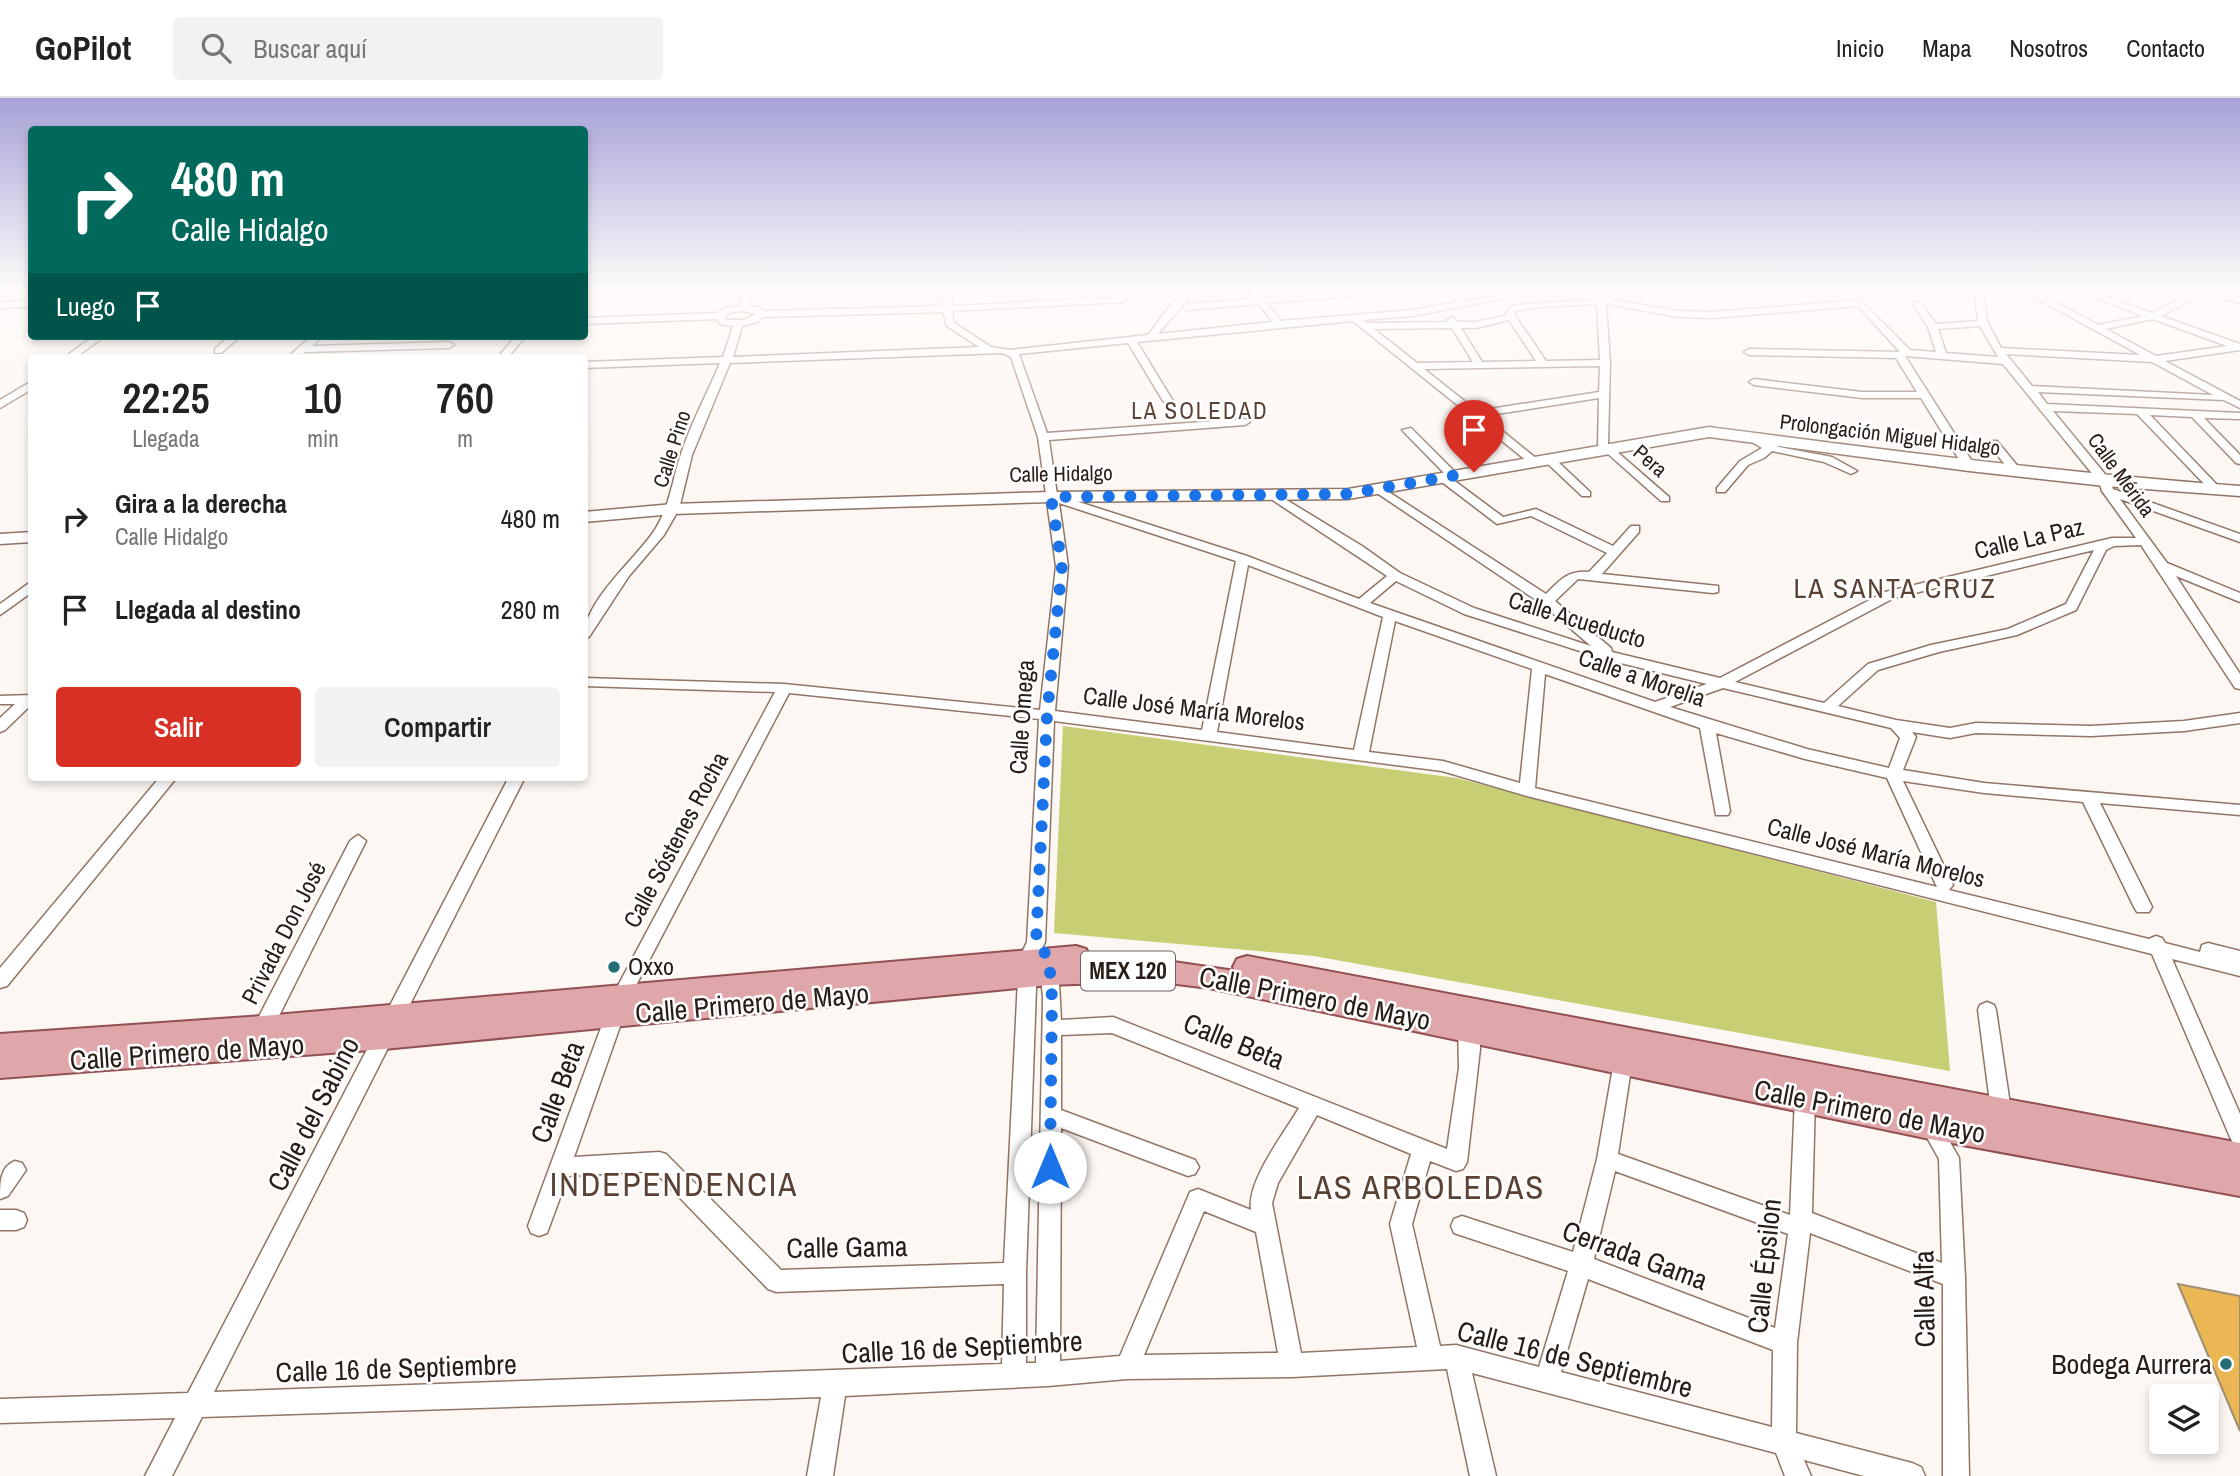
<!DOCTYPE html>
<html lang="es">
<head>
<meta charset="utf-8">
<style>
	body { margin:0; font-family:"Archivo Narrow",sans-serif; background:#f2f2f2; color:#222; height:100vh; display:flex; flex-direction:column; font-size:26px; white-space:nowrap }
	* { box-sizing:border-box; margin:0 }
	p { font-size:23px; color:#767676 }
	.icon { flex:none; width:38px; height:38px; fill:none; stroke:currentColor; stroke-width:2; stroke-linecap:round; stroke-linejoin:round }
	.map { position:relative; flex:1; overflow:hidden }
	.panel { position:absolute; left:28px; top:256px; width:560px; height:427px; display:flex; flex-direction:column; background:#fff; border-radius:7px; box-shadow:0 4px 10px #0003 }
	.panel>* { flex:none }
	.hud { position:absolute; left:28px; top:28px; width:560px; height:214px; border-radius:7px; box-shadow:0 4px 10px #0003; background:#00695c; color:#fff; overflow:hidden }
	.controls { position:absolute; left:2149px; top:1286px; display:grid; gap:14px }
	.controls a { display:grid; place-items:center; width:70px; height:70px; border-radius:7px; background:#fff; box-shadow:0 4px 10px #0003; font-size:35px }
	.pin { position:absolute; display:grid; place-items:center; width:60px; height:60px; color:#fff; margin:-72px -30px; border-radius:50% 50% 50% 0; rotate:-45deg; box-shadow:0 0 7px #0007 }
	.pin .icon { rotate:45deg }
	.me { position:absolute; width:77px; margin:-38px; rotate:0deg; stroke-linejoin:round; filter:drop-shadow(0 0 5px #0008) }
	.turn { display:flex; align-items:center; gap:24px; height:147px; padding:0 28px; font-size:32px }
	.turn .icon { width:91px; height:91px; stroke-width:2.5 }
	.turn b { display:block; font-size:49px; line-height:60px }
	.then { display:flex; align-items:center; height:66px; padding:0 28px; background:#0003; gap:14px; font-size:26px }
	.eta { display:flex; justify-content:space-evenly; align-items:center; height:119px; text-align:center }
	.eta b { font-size:42px; font-weight:600; line-height:49px }
	.button { display:flex; gap:14px; margin-top:auto; padding:14px 28px }
	.button a { flex:1; height:80px; border-radius:7px; background:#d93025; color:#fff; font-size:28px; font-weight:600; line-height:80px; text-align:center }
	.button a+a { background:#f2f2f2; color:#222 }
	ul { padding:0; list-style:none }
	li { display:flex; align-items:center; gap:21px; height:91px; padding:0 28px }
	li div { flex:1 }
	li b { display:block; font-size:26px }
	li em { font-style:normal }
	header { display:flex; align-items:center; gap:42px; box-sizing:border-box; height:98px; padding:0 35px; background:#fff; border-bottom:2px solid #e0e0e0 }
	header strong { font-size:33px }
	nav { display:flex; gap:38px; margin-inline-start:auto; font-size:24px }
	.search { width:490px; height:63px; background:#f2f2f2; display:flex; align-items:center; gap:18px; box-sizing:border-box; padding:0 24px; border-radius:7px; color:#767676; font-size:26px }
	.map>svg:first-child { display:block }
</style>
</head>
<body>
<header>
<strong>GoPilot</strong>
<div class="search"><svg class="icon" aria-label="search" viewBox="0 0 24 24"><circle cx="10" cy="10" r="6"/><path d="M15 15l6 6"/></svg>Buscar aquí</div>
<nav><a>Inicio</a><a>Mapa</a><a>Nosotros</a><a>Contacto</a></nav>
</header>
<div class="map">
<svg width="2240" height="1378" viewBox="0 0 2240 1378">
	<rect width="100%" height="100%" fill="#fdf7f3"/>
	<polygon fill="#c7ce73" points="1063,628 1457,680 1936,804 1950,973 1314,858 1054,835"/>
	<polygon fill="#ebb654" stroke="#9e8f75" stroke-width="2" points="2178,1186 2240,1198 2240,1333"/>
	<g fill="none" stroke-linecap="round" stroke-linejoin="round">
		<g stroke="#917566" stroke-width="3">
			<g id="street">
				<path d="M748,190H756L748,208L759,209L764,213L942,208L943,190H951L952,208L1118,199L1115,190H1123L1127,201L1123,204L952,213L954,225L991,249L1010,252L1148,237L1170,208L1188,190H1197L1158,236L1273,224L1259,206L1187,212L1182,209L1187,206L1255,201L1247,190H1256L1263,200L1381,190L1395,192L1391,195L1267,205L1281,223L1412,212L1458,204L1441,190H1450L1467,203L1528,192L1532,195L1412,218L1363,222L1367,225L1449,224L1447,222L1452,219L1458,224H1476L1505,218L1510,209L1513,208C1541,203 1570,205 1599,201C1611,198 1617,190 1630,190L1612,202L1679,213L1712,214L1860,202L1910,252L1936,254L1928,229L1913,206L1914,204H1920L1936,226L1978,223L1974,190H1982L1988,225L2001,250L2140,257L2018,190H2029L2098,227L2143,218L2070,190H2083L2152,215L2194,194L2187,190H2199L2240,199V205L2203,196L2161,218L2240,246V252L2165,263L2240,303V310L2224,302L2038,294L2047,306L2240,315V321L2204,320L2240,357V366L2236,365L2192,319L2150,317L2220,390V394H2212L2137,316L2053,313L2109,381L2113,391L2240,436V444L2120,401L2167,465L2240,495V504L2176,478L2240,576V591L2235,590L2141,447L2114,448L2106,452L2076,512L2017,537L1939,554L1878,572L1838,608L1896,622L1950,630L1976,625L2091,628L2184,623L2240,615V625L2184,633L2091,638L1976,635L1950,640L1912,634L1916,639L1903,672L1984,685L2240,707V717L2100,705L2152,809L2149,814H2137L2134,809L2083,704L1984,695L1903,683L1953,787L1949,792L2149,841L2156,838L2162,840L2165,845L2200,854L2202,847L2208,845L2240,853V878L2172,861L2240,1016V1048L2233,1045L2230,1039L2152,856L1527,698L1442,673L1054,623L1045,844L1037,861L1026,1175V1265H1036L1043,900L1040,867L1043,862L1049,860L1055,862L1058,867L1061,922L1113,919L1447,1051L1459,970L1458,924L1461,919L1468,916L1475,919L1480,935V951L1467,1064L1463,1071L1456,1073L1430,1063L1412,1126L1440,1248L1456,1247L1539,1269L1568,1173L1454,1135L1451,1128L1454,1121L1462,1118L1573,1154L1597,1061L1615,958L1622,956L1629,958L1632,964L1618,1056L1790,1117L1795,999L1798,993L1805,990L1812,993L1815,999L1812,1115L1942,1165L1939,1061L1920,1027L1923,1021L1930,1018L1937,1021L1959,1060L1965,1180L1969,1378H1943V1186L1810,1135L1797,1245L1796,1335L1912,1365L1921,1369L1925,1378H1864L1804,1362L1811,1378H1785L1776,1355L1472,1275L1496,1378H1470L1447,1271L1292,1279L1127,1281L1048,1288L845,1298L833,1378H807L821,1299L202,1319L172,1378H145L175,1320L0,1325V1301L188,1295L509,679H525L214,1294L1002,1266L1004,1186L776,1194L768,1191L654,1073L568,1078L547,1135L539,1138L531,1135L528,1128L613,897L775,594L584,588V580L784,586L1040,612L1056,468L1038,339L1011,259L1002,255L730,265L692,357L679,411L664,437L629,478L589,539L584,540C584,501 637,461 656,430C670,407 672,383 680,359C690,327 707,296 720,265L584,270V264L723,259L733,228L720,226L717,221L584,226V220L718,215L725,210L739,208ZM1597,206L1600,262L1546,263L1514,216L1516,213L1538,209ZM1606,206L1679,219L1712,220L1858,208L1900,254L1749,251L1744,254L1749,257L1896,260L1917,294H1862L1754,281L1749,284L1754,287L1862,300H1921L1963,368L1969,371L1975,368L1905,258L2003,266L2099,384L2102,393L2136,440H2112L1885,494L1720,580L1612,554L1611,550L1555,503L1578,481L1713,495L1718,494V488L1602,476L1639,434V428H1631L1613,448L1536,411L1503,419L1452,381L1457,380V376L1411,330L1402,332L1445,376L1438,377V381L1497,426L1531,418L1607,455L1589,474C1568,472 1560,482 1546,496L1381,389H1373L1371,391L1542,506L1591,548L1474,510L1400,475L1362,448L1275,395L1271,394L1265,397L1387,478L1359,501L1247,458L1057,397L1049,342L1245,327L1250,324L1245,321L1047,335L1019,256L1128,245L1163,303L1168,306L1173,303L1137,244L1353,223L1533,368L1543,366L1484,318L1599,300L1598,347L1661,403H1669V399L1608,346L1610,265ZM742,213L756,216L744,222H726L725,219L731,214ZM943,214L947,228L979,249L733,259L742,228L757,224L764,219ZM2153,221L2227,248L2156,258L2106,231ZM1509,222L1536,263L1482,264L1461,230H1476ZM1980,228L1998,259L1946,255L1938,231ZM1452,230L1473,264L1417,265L1374,231ZM2006,256L2152,264L2213,297L2032,288ZM1600,268L1599,294L1477,313L1424,271ZM1059,405L1236,463L1202,632L1055,613L1068,468ZM2094,452L2066,506L2008,531L1931,547L1868,566L1824,605L1735,584L1894,500ZM1248,467L1383,519L1354,652L1217,634ZM1396,483L1464,516L1608,562L1707,586L1655,604L1370,505ZM1395,523L1532,571L1520,685L1443,663L1369,654ZM1545,576L1700,630L1716,717H1728L1730,713L1716,635L1805,661L1887,680L1937,789L1535,690ZM1723,590L1891,630L1900,640L1889,670L1807,651L1670,609ZM789,595L1039,621L1027,844L1019,861L1004,1165L781,1172L666,1056L659,1054L574,1059L631,897ZM1112,935L1299,1010C1285,1034 1246,1084 1251,1112L1198,1091L1190,1094L1120,1258L1060,1263L1061,1030L1188,1078L1195,1076L1199,1069L1195,1062L1061,1012V937ZM1317,1017L1411,1056L1390,1126L1417,1249L1301,1255L1272,1105L1278,1085ZM1615,1073L1788,1136L1775,1230L1594,1161ZM1204,1113L1256,1134L1278,1255L1144,1257ZM1588,1181L1773,1252L1772,1329L1561,1274Z"/>
				<polygon points="32,203 32,209 0,210 0,204"/>
				<polygon points="94,238 105,238 76,259 65,259"/>
				<polygon points="230,238 241,238 221,255 215,255 215,251"/>
				<polygon points="312,238 323,238 312,248 449,244 454,247 449,250 305,254 299,259 288,259"/>
				<polygon points="516,238 526,238 508,259 498,259"/>
				<polygon points="32,283 32,291 0,310 0,302"/>
				<polygon points="1754,339 1779,349 1832,359 1857,373 1851,376 1824,364 1772,353 1764,360 1748,367 1725,394 1717,394 1717,390 1740,363 1762,350 1749,342"/>
				<polygon points="1989,343 1997,343 2020,371 2020,375 2012,375 1989,347"/>
				<polygon points="1547,361 1555,361 1590,394 1590,398 1582,398 1547,365"/>
				<polygon points="32,483 32,494 0,517 0,506"/>
				<polygon points="32,597 32,606 5,632 0,634 0,620 15,606 0,606 0,598"/>
				<polygon points="160,679 177,679 7,888 0,890 0,870"/>
				<polygon points="358,737 366,743 267,942 260,944 253,942 250,936 253,930 350,743"/>
				<polygon points="1987,904 1994,907 1996,912 2012,1020 2009,1026 2002,1029 1995,1026 1992,1020 1978,912 1980,907"/>
				<path d="M15,1063L22,1065L26,1072L8,1098L0,1101C0,1084 0,1069 15,1063Z"/>
				<polygon points="0,1112 16,1112 24,1115 27,1122 24,1129 16,1132 0,1132"/>
			</g>
		</g>
		<g stroke="#917566" stroke-width="3">
			<g id="secondary">
				<path d="M1709,329C1886,352 2062,375 2240,388V398L2105,388L1969,373L1709,339L1348,401L1051,404L673,416L584,424V414L673,406L1051,394L1348,391Z"/>
				<polygon points="32,434 32,444 0,446 0,436"/>
			</g>
		</g>
		<g stroke="#935052" stroke-width="4">
			<polygon id="primary" points="1076,848 1086,851 1090,859 1088,863 1153,861 1235,873 1233,869 1237,861 1247,858 2240,1045 2240,1098 1930,1041 1209,890 1153,883 1049,887 384,951 0,980 0,936 263,918"/>
		</g>
		<use href="#street" fill="#fff" fill-rule="evenodd"/>
		<use href="#secondary" fill="#fff" fill-rule="evenodd"/>
		<use href="#primary" fill="#e0a7aa" fill-rule="evenodd"/>
	</g>
	<linearGradient id="sky" x2="0" y2="1"><stop stop-color="#a6a2d7"/><stop offset="0.5" stop-color="#fefbfa"/><stop offset="1" stop-color="#fefbfa" stop-opacity="0"/></linearGradient>
	<rect width="2240" height="383" fill="url(#sky)"/>
	<g fill="none" stroke-linecap="round" stroke-linejoin="round">
		<polyline stroke="#1a73e8" stroke-width="12" stroke-dasharray="0 21.6" points="1050,1069 1052,900 1049,860 1036,844 1047,617 1062,468 1051,399 1348,396 1474,374"/>
	</g>
	<g fill="#246d77" stroke="#fff" stroke-width="2.5">
		<circle cx="614" cy="869" r="7"/>
		<circle cx="2226" cy="1266" r="7"/>
	</g>
	<g text-anchor="middle" stroke-width="5" stroke-linejoin="round" paint-order="stroke">
		<g font-size="21" fill="#281d17" stroke="#fff">
			<text transform="translate(1890 337) rotate(7)" y="7">Prolongación Miguel Hidalgo</text>
			<text transform="translate(672 351) rotate(-72)" y="7">Calle Pino</text>
			<text transform="translate(1650 363) rotate(41)" y="7">Pera</text>
			<text transform="translate(1061 376) rotate(-1)" y="7">Calle Hidalgo</text>
			<text transform="translate(2121 377) rotate(54)" y="7">Calle Mérida</text>
		</g>
		<g font-size="23" letter-spacing="2" fill="#5c4235" stroke="#fff">
			<text x="1200" y="321">LA SOLEDAD</text>
		</g>
		<rect fill="#fff" stroke="#68615d" stroke-width="2" x="1081" y="853.5" width="94" height="39" rx="5"/>
		<g font-size="23" font-weight="bold" fill="#281d17">
			<text x="1128" y="881">MEX 120</text>
		</g>
		<g font-size="24" fill="#281d17" stroke="#fff">
			<text transform="translate(2029 441) rotate(-13)" y="8">Calle La Paz</text>
			<text transform="translate(1577 522) rotate(17)" y="8">Calle Acueducto</text>
			<text transform="translate(1642 580) rotate(19)" y="8">Calle a Morelia</text>
			<text transform="translate(1194 611) rotate(7)" y="8">Calle José María Morelos</text>
			<text transform="translate(1022 619) rotate(-86)" y="8">Calle Omega</text>
			<text transform="translate(676 742) rotate(-62)" y="8">Calle Sóstenes Rocha</text>
			<text transform="translate(1876 755) rotate(14)" y="8">Calle José María Morelos</text>
			<text transform="translate(284 835) rotate(-63)" y="8">Privada Don José</text>
		</g>
		<g font-size="24" fill="#281d17" stroke="#fff" text-anchor="start">
			<text x="628" y="877">Oxxo</text>
		</g>
		<g font-size="28" letter-spacing="2" fill="#5c4235" stroke="#fff">
			<text x="1895" y="500">LA SANTA CRUZ</text>
		</g>
		<g font-size="28" fill="#281d17" stroke="#fff">
			<text transform="translate(1315 900) rotate(11)" y="10">Calle Primero de Mayo</text>
			<text transform="translate(752 905) rotate(-5)" y="10">Calle Primero de Mayo</text>
			<text transform="translate(1234 943) rotate(22)" y="10">Calle Beta</text>
			<text transform="translate(187 954) rotate(-4)" y="10">Calle Primero de Mayo</text>
			<text transform="translate(557 994) rotate(-70)" y="10">Calle Beta</text>
			<text transform="translate(1870 1013) rotate(11)" y="10">Calle Primero de Mayo</text>
			<text transform="translate(313 1016) rotate(-63)" y="10">Calle del Sabino</text>
			<text transform="translate(847 1149) rotate(-1)" y="10">Calle Gama</text>
			<text transform="translate(1635 1157) rotate(20)" y="10">Cerrada Gama</text>
			<text transform="translate(1764 1168) rotate(-84)" y="10">Calle Épsilon</text>
			<text transform="translate(1924 1201) rotate(-91)" y="10">Calle Alfa</text>
			<text transform="translate(962 1249) rotate(-3)" y="10">Calle 16 de Septiembre</text>
			<text transform="translate(1575 1261) rotate(14)" y="10">Calle 16 de Septiembre</text>
			<text transform="translate(396 1270) rotate(-2)" y="10">Calle 16 de Septiembre</text>
		</g>
		<g font-size="28" fill="#281d17" stroke="#fff" text-anchor="end">
			<text x="2212" y="1276">Bodega Aurrera</text>
		</g>
		<g font-size="33" letter-spacing="2" fill="#5c4235" stroke="#fff">
			<text x="674" y="1098">INDEPENDENCIA</text>
			<text x="1421" y="1101">LAS ARBOLEDAS</text>
		</g>
	</g>
</svg>
<div class="controls">
<a><svg class="icon" aria-label="layers" viewBox="0 0 24 24"><path d="M12 4l9 5-9 5-9-5zM3 14l9 5 9-5"/></svg></a>
</div>
<div class="pin" style="left:1474px;top:374px;background:#d93025"><svg class="icon" aria-label="arrive" viewBox="0 0 24 24"><path d="M6 21V4h12l-3 4 3 4H6"/></svg></div>
<svg class="me" style="left:1050px;top:1069px" viewBox="-20 -20 40 40"><circle r="19" fill="#fff"/><path d="M0-13L10 11 0 6-10 11z" fill="#1a73e8"/></svg>
<div class="hud">
<div class="turn"><svg class="icon" aria-label="right" viewBox="0 0 24 24"><path d="M7 20v-9h11M14 6l5 5-5 5"/></svg><div><b>480 m</b>Calle Hidalgo</div></div>
<div class="then">Luego<svg class="icon" aria-label="arrive" viewBox="0 0 24 24"><path d="M6 21V4h12l-3 4 3 4H6"/></svg></div>
</div>
<section class="panel">
<div class="eta">
<div><b>22:25</b><p>Llegada</p></div>
<div><b>10</b><p>min</p></div>
<div><b>760</b><p>m</p></div>
</div>
<ul>
<li><svg class="icon" aria-label="right" viewBox="0 0 24 24"><path d="M7 20v-9h11M14 6l5 5-5 5"/></svg><div><b>Gira a la derecha</b><p>Calle Hidalgo</p></div><em>480 m</em></li>
<li><svg class="icon" aria-label="arrive" viewBox="0 0 24 24"><path d="M6 21V4h12l-3 4 3 4H6"/></svg><div><b>Llegada al destino</b></div><em>280 m</em></li>
</ul>
<div class="button"><a>Salir</a><a>Compartir</a></div>
</section>
</div>
</body>
</html>
